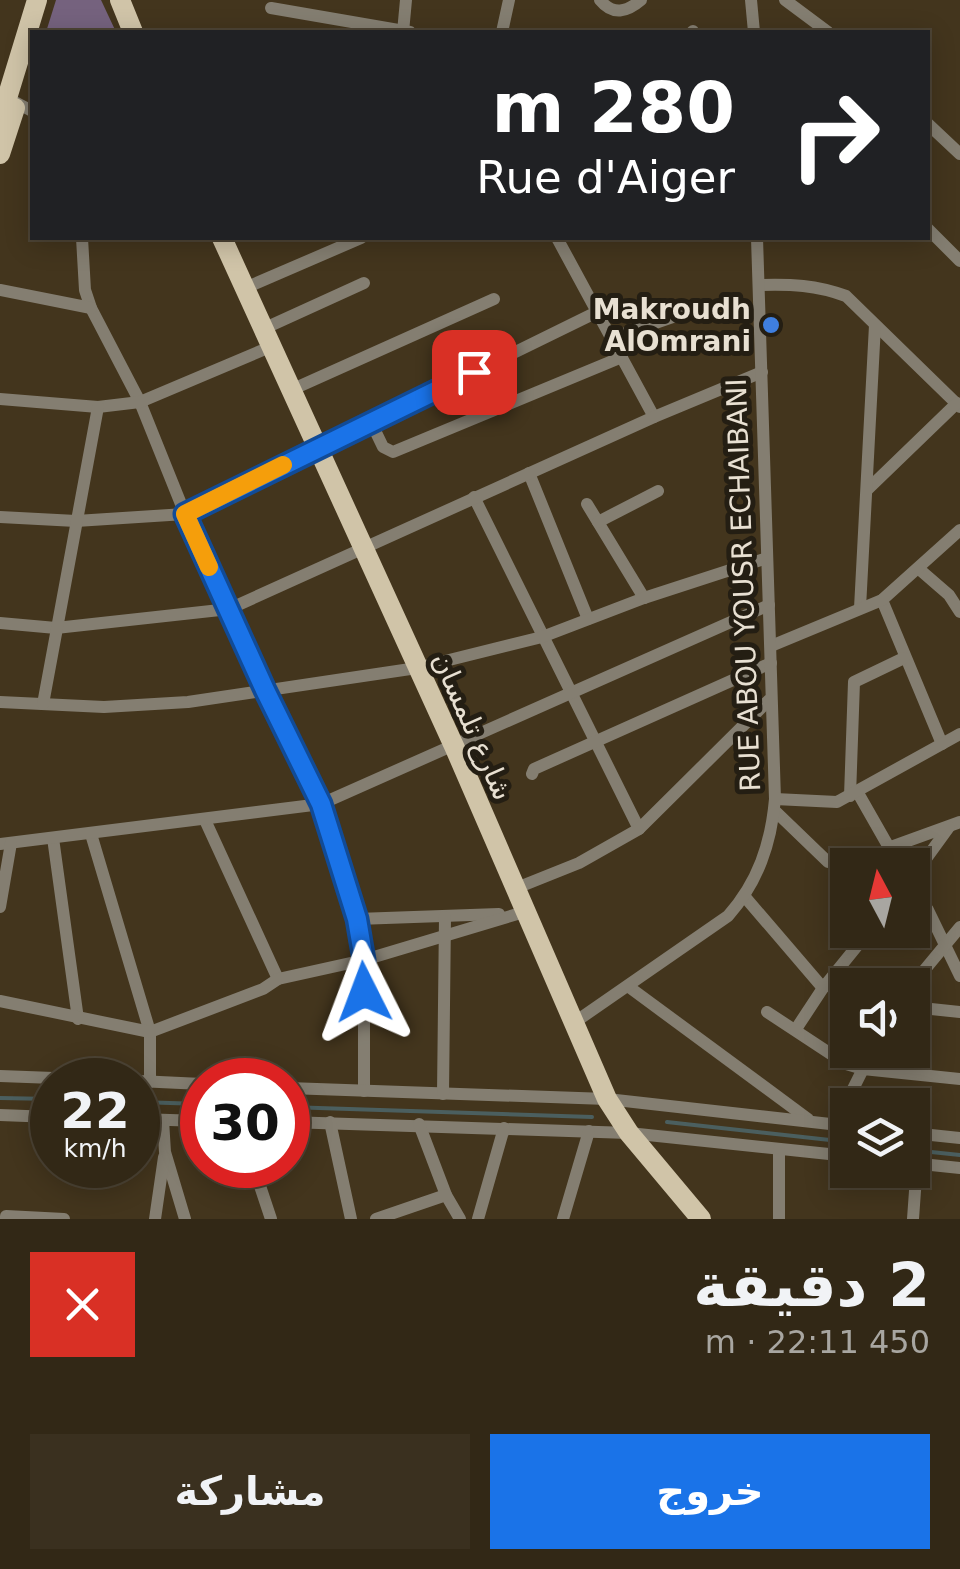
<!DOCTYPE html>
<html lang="ar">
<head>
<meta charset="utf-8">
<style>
	body { margin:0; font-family:"DejaVu Sans","Noto Sans Arabic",sans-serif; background:#3a301f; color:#f1f3f6; direction:rtl; height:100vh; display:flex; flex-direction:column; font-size:38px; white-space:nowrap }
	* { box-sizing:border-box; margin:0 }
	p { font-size:32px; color:#a8a6a1 }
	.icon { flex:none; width:55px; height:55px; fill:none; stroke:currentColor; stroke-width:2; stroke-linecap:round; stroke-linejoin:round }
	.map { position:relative; height:1219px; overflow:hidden; direction:ltr }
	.sheet { display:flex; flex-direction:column; background:#322816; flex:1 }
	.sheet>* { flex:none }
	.banner { position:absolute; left:30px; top:30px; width:900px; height:210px; border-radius:0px; box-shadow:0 5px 25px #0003,0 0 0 2px #4d4435; direction:rtl; background:#202124; color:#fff; overflow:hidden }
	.needle { width:65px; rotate:353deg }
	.buttons { position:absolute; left:830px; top:848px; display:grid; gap:20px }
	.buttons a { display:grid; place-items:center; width:100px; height:100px; border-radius:0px; background:#322816; box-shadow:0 5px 25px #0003,0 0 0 2px #4d4435; font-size:50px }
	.speed { position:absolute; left:30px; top:1058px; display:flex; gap:20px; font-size:50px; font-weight:700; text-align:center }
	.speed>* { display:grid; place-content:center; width:130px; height:130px; border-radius:50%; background:#322816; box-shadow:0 5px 25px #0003,0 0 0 2px #4d4435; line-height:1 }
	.speed small { font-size:25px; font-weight:400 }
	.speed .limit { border:15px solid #d22; background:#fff; color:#111 }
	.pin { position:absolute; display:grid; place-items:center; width:85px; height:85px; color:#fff; margin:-42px; border-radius:20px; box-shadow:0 5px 15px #0006 }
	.me { position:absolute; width:110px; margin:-55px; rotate:357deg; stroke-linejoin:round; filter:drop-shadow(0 0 8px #0008) }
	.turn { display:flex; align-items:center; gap:35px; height:210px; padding:0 30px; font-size:45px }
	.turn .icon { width:130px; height:130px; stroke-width:2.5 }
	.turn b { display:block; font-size:70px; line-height:85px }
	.round { display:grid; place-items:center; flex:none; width:105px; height:105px; border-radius:0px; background:#3a301f }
	.head { display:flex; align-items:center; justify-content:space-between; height:170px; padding:0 30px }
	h1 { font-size:60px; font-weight:700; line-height:75px }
	.primary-button { display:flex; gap:20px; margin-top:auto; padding:20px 30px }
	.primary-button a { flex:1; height:115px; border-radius:0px; background:#1a73e8; color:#fff; font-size:40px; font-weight:700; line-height:115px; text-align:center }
	.primary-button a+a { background:#3a301f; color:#f1f3f6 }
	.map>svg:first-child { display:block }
</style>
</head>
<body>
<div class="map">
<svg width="960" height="1219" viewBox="0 0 960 1219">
	<rect width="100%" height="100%" fill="#43351d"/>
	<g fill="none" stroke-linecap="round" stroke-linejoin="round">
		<g stroke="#4b5f5f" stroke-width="4">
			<polyline points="0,1098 52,1099"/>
			<polyline points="138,1102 202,1104"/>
			<polyline points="288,1107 592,1117"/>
			<polyline points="667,1122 848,1142"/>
			<polyline points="912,1150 960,1155"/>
		</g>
	</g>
	<polygon fill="#75627e" points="56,0 101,0 116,32 46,32"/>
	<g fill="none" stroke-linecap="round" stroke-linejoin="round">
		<g stroke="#847e71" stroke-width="12">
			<path d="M600,0C613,16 627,12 641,0"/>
			<polyline points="751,0 754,32"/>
			<polyline points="785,0 828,32"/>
			<polyline points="271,8 410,32"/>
			<polyline points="403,32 406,0"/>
			<polyline points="502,32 509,0"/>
			<polyline points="692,32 693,31"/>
			<polyline points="11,100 32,111"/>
			<polyline points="928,124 960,154"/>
			<polyline points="928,229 960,261"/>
			<polyline points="82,238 85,290 91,308 140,402 185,514 265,691 321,804 357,919 364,960 364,1091"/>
			<polyline points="557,238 654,417"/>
			<path d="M759,285C791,284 816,285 846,296L960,407"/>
			<polyline points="245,288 361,238"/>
			<polyline points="0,290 91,308"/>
			<polyline points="263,329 364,283"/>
			<polyline points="612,338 687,312"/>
			<polyline points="291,390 494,299"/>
			<polyline points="0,399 98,407 140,402 270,347"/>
			<polyline points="371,422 383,447 393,452 622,357"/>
			<polyline points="529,473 588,619"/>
			<polyline points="867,490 957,403"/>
			<polyline points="474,497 639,829"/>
			<polyline points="587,504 644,598"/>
			<polyline points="0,517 76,521 185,514 599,311"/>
			<polyline points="598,522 658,491"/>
			<polyline points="919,569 949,595 960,612"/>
			<polyline points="882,600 942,744"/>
			<polyline points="860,608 875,325"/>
			<polyline points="0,623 56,628 229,609 654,417 762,372"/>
			<polyline points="771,646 882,600 960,530"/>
			<polyline points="0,702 104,707 188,702 417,668 542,637 644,598 767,558"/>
			<polyline points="43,704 98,407"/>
			<polyline points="532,774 534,769 771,663"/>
			<polyline points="858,793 899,865"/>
			<polyline points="850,796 854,682 904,658"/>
			<polyline points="775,799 837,802 960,734"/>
			<polyline points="774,810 828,862"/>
			<polyline points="205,820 278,979"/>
			<polyline points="91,834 150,1032 150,1082"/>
			<polyline points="53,838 78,1019"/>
			<polyline points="0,844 321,804 769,605"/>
			<polyline points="891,847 960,822"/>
			<polyline points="912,878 949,827"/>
			<polyline points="514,889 579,863 639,829 769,700"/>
			<polyline points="912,889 928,910 960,976"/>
			<polyline points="745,897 823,988"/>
			<polyline points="0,907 11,843"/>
			<polyline points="357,919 499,914"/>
			<polyline points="912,985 960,927"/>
			<polyline points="629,987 808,1119"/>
			<polyline points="0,1001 150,1032 263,989 278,979 364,960 524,912"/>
			<polyline points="912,1007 960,1012"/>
			<polyline points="767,1012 846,1064 863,1069 960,1079"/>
			<path d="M575,1022L728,916C758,882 771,844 775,799L757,238"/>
			<polyline points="796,1029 823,988 870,930"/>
			<polyline points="846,1064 858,1050"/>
			<polyline points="0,1076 107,1080"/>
			<polyline points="138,1081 202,1084"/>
			<polyline points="288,1088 607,1099 848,1126"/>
			<polyline points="443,1094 445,917"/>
			<polyline points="0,1115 52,1117"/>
			<polyline points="138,1119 202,1121"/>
			<polyline points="163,1120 165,1152 185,1219"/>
			<polyline points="288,1122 629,1133 848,1156"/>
			<polyline points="330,1122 351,1219"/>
			<polyline points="419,1124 446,1195 460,1219"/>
			<polyline points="835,1125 863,1069"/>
			<polyline points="912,1133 960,1138"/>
			<polyline points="912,1163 960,1168"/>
			<polyline points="253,1165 271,1219"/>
			<polyline points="6,1219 6,1216 64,1219"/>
			<polyline points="155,1219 164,1157"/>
			<polyline points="376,1219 446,1195"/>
			<polyline points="478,1219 504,1128"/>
			<polyline points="563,1219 589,1131"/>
			<polyline points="779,1219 779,1149"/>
			<polyline points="913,1219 917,1163"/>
		</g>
		<g stroke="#d0c4a8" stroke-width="20">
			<polyline points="120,0 133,32"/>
			<polyline points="0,121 37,0"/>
			<polyline points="0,154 15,108"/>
			<polyline points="222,238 454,746 607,1099 629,1133 701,1219"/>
		</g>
	</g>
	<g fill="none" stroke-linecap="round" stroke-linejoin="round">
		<g stroke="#114b97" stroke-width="25">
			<polyline id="route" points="364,992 364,960 357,919 321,804 265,690 185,514 474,372"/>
		</g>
		<use href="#route" stroke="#1a73e8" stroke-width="18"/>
		<polyline stroke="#f59e0b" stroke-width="18" points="209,567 185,514 283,465"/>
	</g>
	<circle fill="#3f7fe0" stroke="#241e13" stroke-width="4" cx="771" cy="325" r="10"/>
	<g text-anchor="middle" stroke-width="10" stroke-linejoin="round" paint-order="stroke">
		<g font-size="28" font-weight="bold" fill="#e8e0d2" stroke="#241e13" text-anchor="end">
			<text x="751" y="319">Makroudh<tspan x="751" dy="32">AlOmrani</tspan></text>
		</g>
		<g font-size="28" fill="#e8e0d2" stroke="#241e13">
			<text transform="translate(743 585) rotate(-92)" y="10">RUE ABOU YOUSR ECHAIBANI</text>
			<text transform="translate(473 726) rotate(66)" y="10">شارع تلمسان</text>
		</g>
	</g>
</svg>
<div class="buttons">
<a><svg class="needle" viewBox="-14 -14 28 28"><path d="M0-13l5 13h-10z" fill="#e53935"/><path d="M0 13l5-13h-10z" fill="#a8a6a1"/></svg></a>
<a><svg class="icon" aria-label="sound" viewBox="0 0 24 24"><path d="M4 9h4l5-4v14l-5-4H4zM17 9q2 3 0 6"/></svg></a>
<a><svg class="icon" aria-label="layers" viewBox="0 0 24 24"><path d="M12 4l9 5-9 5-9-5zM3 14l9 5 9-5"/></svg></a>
</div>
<div class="speed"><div>22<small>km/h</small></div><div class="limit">30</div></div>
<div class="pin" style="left:474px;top:372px;background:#d93025"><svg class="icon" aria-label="arrive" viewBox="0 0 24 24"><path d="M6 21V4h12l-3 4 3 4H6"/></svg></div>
<svg class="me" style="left:364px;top:992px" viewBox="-20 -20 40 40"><path d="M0-17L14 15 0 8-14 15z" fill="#1a73e8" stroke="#fff" stroke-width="4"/></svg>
<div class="banner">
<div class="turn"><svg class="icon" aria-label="right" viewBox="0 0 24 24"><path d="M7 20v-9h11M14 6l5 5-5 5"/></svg><div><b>280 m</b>Rue d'Aiger</div></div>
</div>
</div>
<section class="sheet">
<div class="head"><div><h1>2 دقيقة</h1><p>450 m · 22:11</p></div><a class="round" style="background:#d93025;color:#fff"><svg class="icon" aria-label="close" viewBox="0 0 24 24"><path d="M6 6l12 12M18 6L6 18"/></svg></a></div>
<div class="primary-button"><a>خروج</a><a>مشاركة</a></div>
</section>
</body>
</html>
